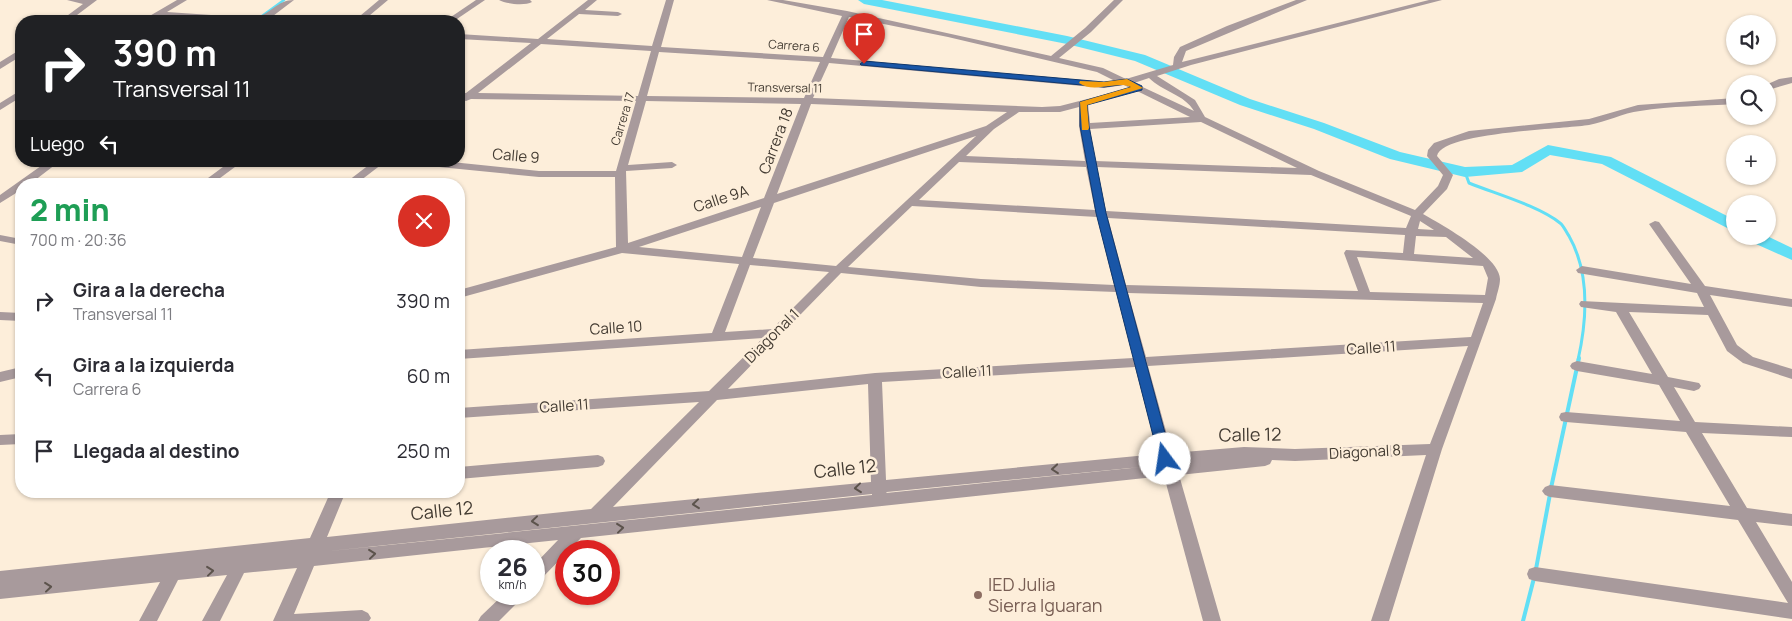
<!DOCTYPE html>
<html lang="es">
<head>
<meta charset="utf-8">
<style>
	body { margin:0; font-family:Manrope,sans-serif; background:#f7f7f7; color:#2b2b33; height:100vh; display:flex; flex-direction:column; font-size:19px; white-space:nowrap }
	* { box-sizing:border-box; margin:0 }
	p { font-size:16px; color:#7c7c81 }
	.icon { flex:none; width:28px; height:28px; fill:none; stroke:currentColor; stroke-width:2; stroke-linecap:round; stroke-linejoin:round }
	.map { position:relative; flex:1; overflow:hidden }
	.panel { position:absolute; left:15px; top:178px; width:450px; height:320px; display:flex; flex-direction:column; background:#fff; border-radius:20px; box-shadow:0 1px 4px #0004 }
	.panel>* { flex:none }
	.banner { position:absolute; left:15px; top:15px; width:450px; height:152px; border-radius:20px; box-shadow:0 1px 4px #0004; background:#202124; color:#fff; overflow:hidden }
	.tools { position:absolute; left:1726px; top:15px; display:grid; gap:10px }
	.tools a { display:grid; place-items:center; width:50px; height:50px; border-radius:50%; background:#fff; box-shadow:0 1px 4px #0004; font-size:25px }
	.speed { position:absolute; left:480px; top:540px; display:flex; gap:10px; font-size:25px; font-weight:700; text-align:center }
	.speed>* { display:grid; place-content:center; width:65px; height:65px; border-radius:50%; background:#fff; box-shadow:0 1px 4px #0004; line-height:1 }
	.speed small { font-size:12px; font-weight:400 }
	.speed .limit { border:8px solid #d22; background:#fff; color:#111 }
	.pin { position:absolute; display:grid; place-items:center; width:42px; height:42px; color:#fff; margin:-51px -21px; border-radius:50% 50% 50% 0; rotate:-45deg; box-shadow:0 0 5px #0007 }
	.pin .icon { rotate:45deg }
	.me { position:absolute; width:55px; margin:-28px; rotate:346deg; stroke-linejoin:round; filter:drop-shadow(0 0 4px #0008) }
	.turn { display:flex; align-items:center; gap:18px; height:105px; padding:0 15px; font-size:22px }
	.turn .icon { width:65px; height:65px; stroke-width:2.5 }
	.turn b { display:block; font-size:35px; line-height:42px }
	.then { display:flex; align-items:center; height:48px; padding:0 15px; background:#0003; gap:10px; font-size:19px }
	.round { display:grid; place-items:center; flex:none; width:52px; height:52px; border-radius:26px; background:#f7f7f7 }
	.overview { display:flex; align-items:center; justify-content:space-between; height:85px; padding:0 15px }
	h1 { font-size:30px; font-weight:800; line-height:38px; color:#1e9e55 }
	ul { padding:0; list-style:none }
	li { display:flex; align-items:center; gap:15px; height:75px; padding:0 15px }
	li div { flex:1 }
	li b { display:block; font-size:19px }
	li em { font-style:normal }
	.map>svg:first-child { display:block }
</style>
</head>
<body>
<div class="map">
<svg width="1792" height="621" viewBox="0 0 1792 621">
	<rect width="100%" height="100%" fill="#fdeeda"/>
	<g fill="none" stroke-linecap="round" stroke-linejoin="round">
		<polyline stroke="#62dff5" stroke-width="2.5" points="262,16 284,0"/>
		<path stroke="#62dff5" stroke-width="3" d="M1465,172L1469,183C1496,194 1539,206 1560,223C1564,226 1566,232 1569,236C1590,273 1587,320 1578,360"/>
		<g stroke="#62dff5" stroke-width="4">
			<polyline points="1551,488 1579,358"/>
			<polyline points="1536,569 1550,494"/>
			<polyline points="1523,621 1534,578"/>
		</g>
		<g fill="#62dff5" fill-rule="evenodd">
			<polygon points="858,0 882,0 1067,36 1145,55 1250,99 1324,123 1400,152 1465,167 1512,165 1548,145 1611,157 1735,220 1735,232 1602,164 1550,155 1522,172 1465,177 1390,159 1314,129 1240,105 1135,61 1067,44 864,4"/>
			<polygon points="1745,236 1767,236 1792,248 1792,260 1747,240"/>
		</g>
		<g fill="#a89a9c" fill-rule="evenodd">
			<polygon points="67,0 97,0 69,21 60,21 83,4"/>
			<path d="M177,0H187L167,12L255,18C271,14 277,0 294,0L269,19L270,21H232L159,17L151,21H141Z"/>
			<polygon points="379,0 388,0 363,21 354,21"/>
			<polygon points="476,0 485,0 454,21 445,21"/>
			<path d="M499,0H530L532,2C525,6 506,4 499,0Z"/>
			<path d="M588,0H597L585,10L618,12L622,14L618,16L579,14L547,39L652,46L666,0H674L661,47L823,57L842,16L767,0H783L847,11L1051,56L1085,28L1114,0H1123L1091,32L1059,58L1103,68L1126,79L1173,65L1174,57L1180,47L1227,26L1296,0H1307L1186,51L1182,62L1429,0H1442L1191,65L1157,76L1195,100L1205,117L1319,171L1415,210L1438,186L1443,175L1427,156L1428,150L1434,143L1469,131L1589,119L1638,105L1735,98V104C1704,106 1671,106 1640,111C1623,113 1606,122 1589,125C1565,129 1441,132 1437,156L1453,175L1447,189L1423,214C1442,225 1499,256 1500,279C1500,286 1497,293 1496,299L1442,449L1389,621H1371L1426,455L1295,461L1272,460L1270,464L1265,466L1179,475L1221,621H1203L1164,476L581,538L540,580L534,582V565L558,540L314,566L294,614L362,610L368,613L371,618L369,621H273L297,568L244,573L220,621H202L227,575L178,580L157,621H139L160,582L0,599V571L310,538L331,491H346L327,537L591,509L699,402L459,418V408L709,391L763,338L459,359V350L712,333L739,264L622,253L459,298V290L616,247L615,177H539L409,164L404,161H442L539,171H616L636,101L471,99L466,101L459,99V93H466L531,43L459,39V34L538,39ZM849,17L948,37L1097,72L1115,81L1104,82L831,58ZM541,44L651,51L638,96L478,93ZM659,52L820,62L804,98L647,96ZM829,63L1104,88L1124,85L1130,88L1060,106L1042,107L813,98ZM1149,78C1162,91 1185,95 1194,111L1134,83ZM1137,91L1190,117L1090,123L1088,104ZM646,101L801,104L764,198L628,243L626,171L672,168L677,165L672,162L628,165ZM811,104L1007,112L986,126L777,194ZM1079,107V126L1085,161L966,156L994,129L1019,112H1060ZM1201,122L1297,168L1095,161L1090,129ZM976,136L836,266L753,258L774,203ZM959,162L1086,167L1095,210L919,200ZM1097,167L1311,175L1411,216L1406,228L1106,211ZM912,206L1097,217L1114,285L981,279L848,267ZM761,207L742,257L639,247ZM1108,218L1405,235L1403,253L1346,250L1344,253L1358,291L1126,285ZM1420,221L1434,230L1418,229ZM1416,236L1446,237L1473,258L1414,254ZM1357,257L1483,266L1488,278L1485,295L1370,292ZM750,265L829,272L772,329L725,332ZM841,273L981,287L1116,292L1133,358L875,373L728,389ZM1128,293L1483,303L1471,337L1146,357ZM1468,346L1430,444L1295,449L1244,447L1172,453L1148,366ZM1135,367L1158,454L886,480L882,382ZM868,384L871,482L613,507L717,400ZM1151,466L886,493L887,492ZM872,494V495L320,552Z"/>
			<polygon points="21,49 21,56 0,69 0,62"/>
			<polygon points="1792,77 1792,83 1768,90 1768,84 1779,79"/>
			<polygon points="21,90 21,97 0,110 0,103"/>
			<polygon points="48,161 60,161 30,184 21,184 21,190 0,203 0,195"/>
			<polygon points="231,161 243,161 212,184 200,184"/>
			<polygon points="374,161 386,161 356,184 344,184"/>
			<polygon points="1655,221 1659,222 1705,286 1792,299 1792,307 1710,295 1737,345 1753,357 1792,369 1792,379 1743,363 1727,351 1708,315 1629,312 1668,377 1699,383 1701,386 1699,389 1694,391 1674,387 1695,422 1792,427 1792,437 1702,433 1747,508 1792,514 1792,526 1756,522 1792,582 1792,619 1535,581 1529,579 1527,574 1529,569 1535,567 1788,603 1738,520 1550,497 1545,495 1542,491 1545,487 1550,485 1730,506 1686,432 1566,422 1561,421 1559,417 1561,413 1566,412 1680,421 1659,385 1577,371 1572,369 1570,366 1572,363 1577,361 1652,374 1616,312 1581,307 1579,304 1581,301 1704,307 1697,293 1578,273 1576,270 1582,266 1691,284 1649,224"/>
			<polygon points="0,235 21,239 21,245 0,241"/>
			<polygon points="0,312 21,313 21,321 0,320"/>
			<polygon points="21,367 21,377 0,382 0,372"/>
			<polygon points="21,434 21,444 0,445 0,435"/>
			<polygon points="598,455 603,457 605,461 603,465 598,467 459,479 459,467"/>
			<polygon points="504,594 523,594 521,599 499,621 478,621 481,616"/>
		</g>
	</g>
	<defs><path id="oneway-chevron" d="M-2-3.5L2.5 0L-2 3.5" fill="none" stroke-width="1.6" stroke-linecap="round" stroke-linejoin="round" transform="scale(1.25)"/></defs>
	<g stroke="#5c534c">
		<use href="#oneway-chevron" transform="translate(1055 469) rotate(175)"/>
		<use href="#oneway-chevron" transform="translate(858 488) rotate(174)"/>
		<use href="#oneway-chevron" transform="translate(696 504) rotate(174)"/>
		<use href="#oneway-chevron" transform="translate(535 521) rotate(174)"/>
		<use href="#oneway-chevron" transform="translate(620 528) rotate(-6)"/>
		<use href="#oneway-chevron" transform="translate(372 554) rotate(-6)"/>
		<use href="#oneway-chevron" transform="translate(210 571) rotate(-6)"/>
		<use href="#oneway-chevron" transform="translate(48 587) rotate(-6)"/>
	</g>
	<polygon fill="#1956a7" stroke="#10386d" points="864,61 1104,82 1127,79 1142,86 1142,90 1087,105 1089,126 1106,213 1172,459 1170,462 1165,464 1161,462 1159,459 1096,213 1080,126 1080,102 1131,87 1126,84 1104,87 861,65 860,64"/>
	<path fill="#f59e0b" d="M1127,79L1143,88L1087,105L1089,128L1088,130H1082L1080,102L1131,87C1116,80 1094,94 1079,83L1080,81L1104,82Z"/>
	<circle fill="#8d6e63" stroke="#fdeeda" stroke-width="2" cx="978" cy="595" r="5"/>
	<g text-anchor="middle" stroke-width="5" stroke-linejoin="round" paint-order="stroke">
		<g font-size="12" fill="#433b32" stroke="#fdeeda">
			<text transform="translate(794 46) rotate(4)" y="4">Carrera 6</text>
			<text transform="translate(785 88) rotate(1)" y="4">Transversal 11</text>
			<text transform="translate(623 119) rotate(-73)" y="4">Carrera 17</text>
		</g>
		<g font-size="15" fill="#433b32" stroke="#fdeeda">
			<text transform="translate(776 141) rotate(-69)" y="5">Carrera 18</text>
			<text transform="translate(516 156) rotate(5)" y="5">Calle 9</text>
			<text transform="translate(721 199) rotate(-18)" y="5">Calle 9A</text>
			<text transform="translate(616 328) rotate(-4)" y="5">Calle 10</text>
			<text transform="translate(772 336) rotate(-45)" y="5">Diagonal 1</text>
			<text transform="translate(1371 348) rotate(-4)" y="5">Calle 11</text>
			<text transform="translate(967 372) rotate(-3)" y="5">Calle 11</text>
			<text transform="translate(564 406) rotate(-4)" y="5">Calle 11</text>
			<text transform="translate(1365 452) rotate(-3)" y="5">Diagonal 8</text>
		</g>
		<g font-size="18" fill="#433b32" stroke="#fdeeda">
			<text transform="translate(1250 435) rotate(-1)" y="6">Calle 12</text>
			<text transform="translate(845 469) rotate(-6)" y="6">Calle 12</text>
			<text transform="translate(442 511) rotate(-6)" y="6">Calle 12</text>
		</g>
		<g font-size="18" fill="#785e54" stroke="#fdeeda" text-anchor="start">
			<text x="988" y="591">IED Julia<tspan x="988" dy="21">Sierra Iguaran</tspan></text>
		</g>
	</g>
</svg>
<div class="tools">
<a><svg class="icon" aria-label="sound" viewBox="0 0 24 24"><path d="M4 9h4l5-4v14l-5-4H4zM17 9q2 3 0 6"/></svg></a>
<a><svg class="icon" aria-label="search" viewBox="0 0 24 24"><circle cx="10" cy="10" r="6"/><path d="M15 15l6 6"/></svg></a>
<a>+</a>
<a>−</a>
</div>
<div class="speed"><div>26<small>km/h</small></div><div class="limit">30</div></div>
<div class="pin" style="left:864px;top:64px;background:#d93025"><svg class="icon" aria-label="arrive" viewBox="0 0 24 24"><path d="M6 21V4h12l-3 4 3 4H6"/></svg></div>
<svg class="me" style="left:1165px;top:459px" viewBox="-20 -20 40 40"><circle r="19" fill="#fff"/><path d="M0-13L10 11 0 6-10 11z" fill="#1956a7"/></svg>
<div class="banner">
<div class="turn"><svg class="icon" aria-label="right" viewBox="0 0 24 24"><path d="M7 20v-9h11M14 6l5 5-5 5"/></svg><div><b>390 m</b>Transversal 11</div></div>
<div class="then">Luego<svg class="icon" aria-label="left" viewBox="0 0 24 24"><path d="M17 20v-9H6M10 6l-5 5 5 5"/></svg></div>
</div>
<section class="panel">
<div class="overview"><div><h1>2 min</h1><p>700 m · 20:36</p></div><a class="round" style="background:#d93025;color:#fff"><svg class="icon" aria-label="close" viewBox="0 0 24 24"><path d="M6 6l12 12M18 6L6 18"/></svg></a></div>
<ul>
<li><svg class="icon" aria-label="right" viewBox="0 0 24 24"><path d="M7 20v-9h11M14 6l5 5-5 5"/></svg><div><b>Gira a la derecha</b><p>Transversal 11</p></div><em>390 m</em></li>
<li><svg class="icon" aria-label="left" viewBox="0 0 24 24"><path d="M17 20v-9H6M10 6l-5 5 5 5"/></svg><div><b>Gira a la izquierda</b><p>Carrera 6</p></div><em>60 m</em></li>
<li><svg class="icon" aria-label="arrive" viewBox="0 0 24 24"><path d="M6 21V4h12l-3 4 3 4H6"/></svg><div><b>Llegada al destino</b></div><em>250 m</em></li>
</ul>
</section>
</div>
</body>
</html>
